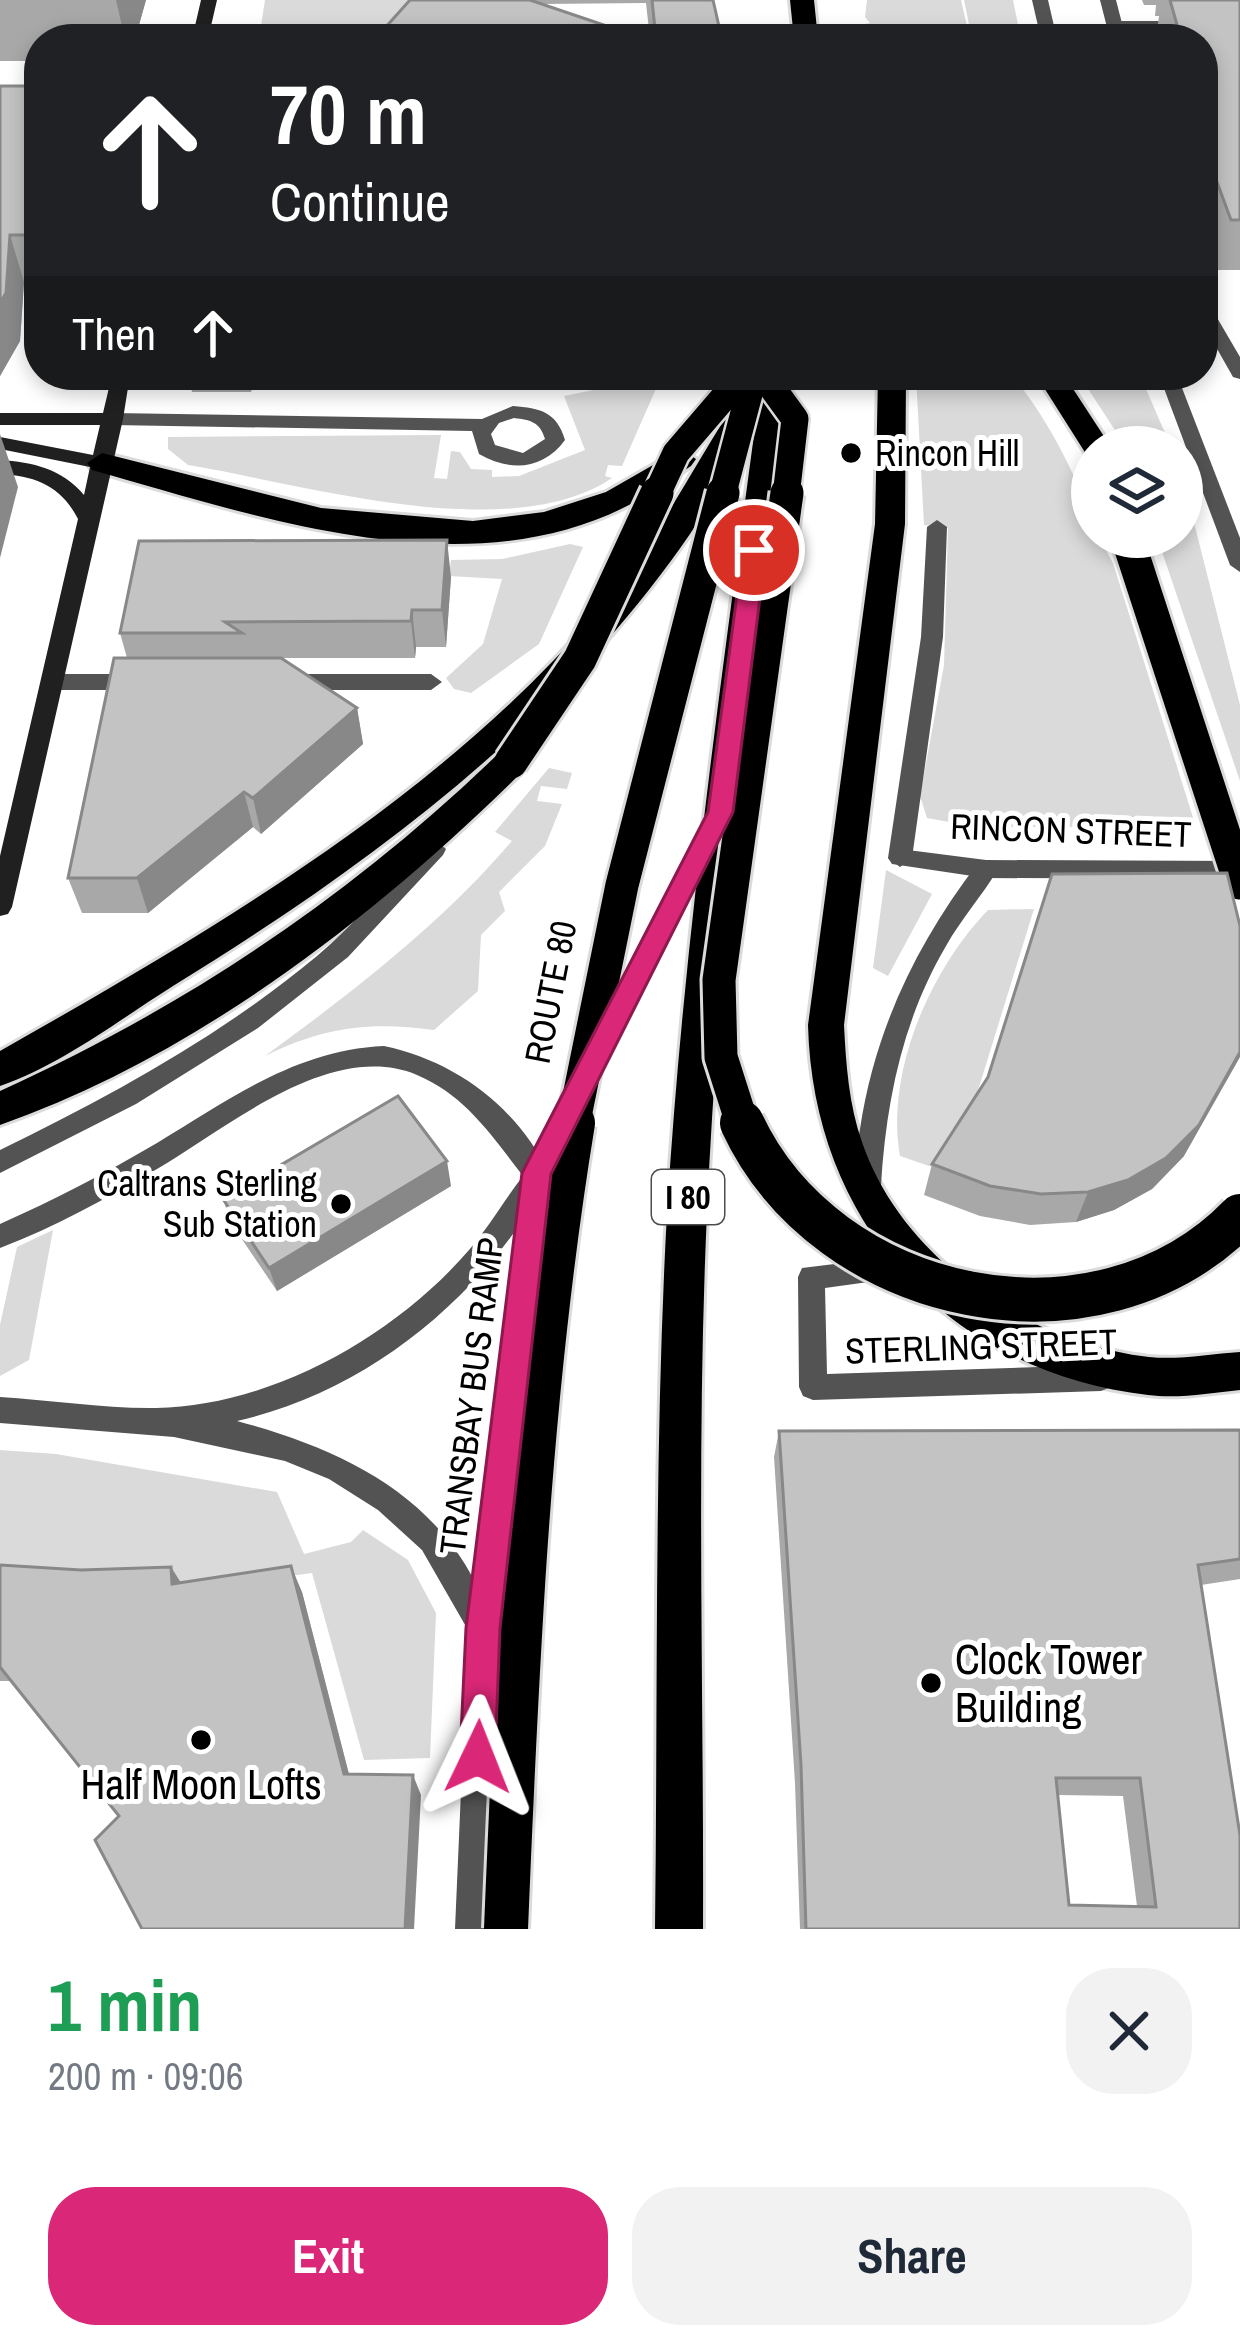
<!DOCTYPE html>
<html lang="en">
<head>
<meta charset="utf-8">
<style>
	body { margin:0; font-family:"Archivo Narrow",sans-serif; background:#f2f2f3; color:#1f2937; height:100vh; display:flex; flex-direction:column; font-size:45px; white-space:nowrap }
	* { box-sizing:border-box; margin:0 }
	p { font-size:39px; color:#747a83 }
	.icon { flex:none; width:66px; height:66px; fill:none; stroke:currentColor; stroke-width:2; stroke-linecap:round; stroke-linejoin:round }
	.map { position:relative; height:1929px; overflow:hidden }
	.drawer { display:flex; flex-direction:column; background:#fff; flex:1 }
	.drawer>* { flex:none }
	.banner { position:absolute; left:24px; top:24px; width:1194px; height:366px; border-radius:48px; box-shadow:0 6px 18px #0003; background:#202124; color:#fff; overflow:hidden }
	.buttons { position:absolute; left:1071px; top:426px; display:grid; gap:24px }
	.buttons a { display:grid; place-items:center; width:132px; height:132px; border-radius:50%; background:#fff; box-shadow:0 6px 18px #0003; font-size:60px }
	.pin { position:absolute; display:grid; place-items:center; width:102px; height:102px; color:#fff; margin:-51px; border:6px solid #fff; border-radius:50%; box-shadow:0 3px 12px #0007 }
	.me { position:absolute; width:132px; margin:-66px; rotate:2deg; stroke-linejoin:round; filter:drop-shadow(0 0 9px #0008) }
	.turn { display:flex; align-items:center; gap:42px; height:252px; padding:0 48px; font-size:54px }
	.turn .icon { width:156px; height:156px; stroke-width:2.5 }
	.turn b { display:block; font-size:84px; line-height:102px }
	.then { display:flex; align-items:center; height:114px; padding:0 48px; background:#0003; gap:24px; font-size:45px }
	.round { display:grid; place-items:center; flex:none; width:126px; height:126px; border-radius:48px; background:#f2f2f3 }
	.overview { display:flex; align-items:center; justify-content:space-between; height:204px; padding:0 48px }
	h1 { font-size:72px; font-weight:800; line-height:90px; color:#1e9e55 }
	.button { display:flex; gap:24px; margin-top:auto; padding:24px 48px }
	.button a { flex:1; height:138px; border-radius:48px; background:#db2777; color:#fff; font-size:48px; font-weight:800; line-height:138px; text-align:center }
	.button a+a { background:#f2f2f3; color:#1f2937 }
	.map>svg:first-child { display:block }
</style>
</head>
<body>
<div class="map">
<svg width="1240" height="1929" viewBox="0 0 1240 1929">
	<rect width="100%" height="100%" fill="#fff"/>
	<g fill="#dadada">
		<polygon points="265,0 436,0 415,39 259,39"/>
		<polygon points="867,0 961,0 970,39 866,39 865,24 870,23 865,17"/>
		<polygon points="964,0 1013,0 1021,39 972,39"/>
		<path d="M643,375H662L622,466L608,465L605,476L612,478C509,547 304,484 188,465L168,449V437L441,435L434,478L447,479L451,451L460,452L471,469L492,470V477L519,476L585,450L564,396L633,382Z"/>
		<path d="M916,375H1011C1039,404 1092,497 1092,537H1099L1113,563L1196,827H977L927,818L920,796L944,665L948,528L924,525Z"/>
		<polygon points="1079,375 1140,375 1171,447 1126,447"/>
		<polygon points="1182,475 1240,705 1240,781 1157,537 1182,537"/>
		<polygon points="570,544 583,547 539,644 471,693 454,689 446,678 483,644 502,579 449,576 451,560 502,559"/>
		<path d="M549,768L572,773L567,789L541,786L537,801L562,804L545,846L499,892L505,911L481,935L478,991L434,1030C370,1021 323,1027 265,1056C354,991 440,925 512,841L495,832Z"/>
		<polygon points="886,870 932,894 888,976 873,968"/>
		<path d="M1034,909L972,1110L935,1168L900,1156C885,1073 930,970 988,910Z"/>
		<polygon points="53,1230 29,1360 0,1376 0,1325 17,1247"/>
		<polygon points="0,1450 56,1454 277,1492 304,1554 351,1542 363,1530 408,1560 436,1613 430,1758 364,1760 312,1573 195,1589 0,1588"/>
	</g>
	<g fill="none" stroke-linecap="round" stroke-linejoin="round">
		<g stroke="#dbdbdb" stroke-width="6">
			<g id="motorway">
				<polygon points="790,0 814,0 818,39 794,39"/>
				<path d="M762,375H790C757,654 719,933 707,1213C696,1452 704,1691 703,1929H655C658,1690 654,1451 667,1213C684,932 725,654 762,375Z"/>
				<path d="M878,375H906L905,524L844,1025C846,1065 849,1105 862,1142C902,1260 1029,1343 1149,1357C1179,1360 1210,1354 1240,1352V1390C1210,1393 1178,1399 1148,1395C949,1372 813,1224 808,1025L875,524Z"/>
				<polygon points="1036,375 1064,375 1111,447 1092,447 1092,456 1086,454"/>
				<path d="M737,412L751,422C732,459 714,499 690,534C559,725 368,866 173,986C119,1020 61,1065 0,1086V1051C211,931 435,801 596,614C649,552 684,484 727,415Z"/>
				<path d="M681,449L696,459L691,466C671,479 651,494 629,505C465,590 256,516 92,470L87,463L102,453L321,508L473,521L544,512L606,492Z"/>
				<path d="M511,749L523,753L528,762L523,771C375,917 198,1055 0,1125V1091C187,1006 351,896 499,753Z"/>
			</g>
		</g>
		<g fill="#535353" fill-rule="evenodd">
			<polygon points="1116,21 1240,21 1240,31 1110,29 1110,23"/>
			<path d="M513,406C540,408 557,412 565,440C543,470 510,472 479,454L472,431L113,425L103,419L113,413L482,419ZM514,418C531,420 540,422 545,439L523,453L495,445L491,434L499,423Z"/>
			<polygon points="937,520 947,527 943,637 912,858 900,867 888,858 921,637 927,527"/>
			<polygon points="52,674 139,674 150,682 139,690 52,690 41,682"/>
			<polygon points="288,674 431,674 442,682 431,690 288,690 277,682"/>
			<polygon points="715,815 726,824 603,1067 594,1071 585,1067 582,1060 585,1053 707,818"/>
			<path d="M435,840L446,849L443,855L348,957L258,1028L136,1104L0,1173V1150C111,1096 221,1036 317,956C357,922 391,881 427,843Z"/>
			<path d="M986,860L998,869C982,896 961,919 946,946C903,1019 886,1101 881,1185L877,1193L868,1196L859,1193C851,1176 857,1148 860,1129C875,1029 917,943 978,863Z"/>
			<path d="M384,1046C455,1061 516,1106 549,1173L498,1628L487,1929H455L468,1630L422,1550L378,1510L329,1479L285,1461L174,1437L0,1423V1397C49,1400 109,1409 156,1408C272,1406 395,1336 469,1250C489,1227 505,1199 523,1176C492,1136 465,1095 417,1075C331,1039 227,1128 157,1169C107,1198 55,1227 0,1248V1224C54,1200 106,1173 157,1143C230,1099 296,1050 384,1046ZM516,1230L474,1580C426,1488 333,1447 237,1421C351,1395 448,1323 516,1230Z"/>
			<polygon points="884,1248 893,1251 897,1260 883,1280 825,1288 827,1374 1101,1365 1111,1369 1115,1378 1111,1387 1101,1391 813,1400 803,1396 799,1387 798,1277 802,1268 867,1260"/>
		</g>
		<g fill="#535353" fill-rule="evenodd">
			<polygon points="1100,0 1116,0 1126,39 1110,39"/>
			<polygon points="1203,302 1209,304 1240,357 1240,379 1233,377 1203,324"/>
			<polygon points="900,849 986,860 1240,861 1240,879 986,878 892,864 888,858"/>
		</g>
		<g fill="#535353" fill-rule="evenodd">
			<polygon points="1032,0 1048,0 1057,39 1041,39"/>
			<polygon points="1159,375 1177,375 1240,538 1240,572 1230,565"/>
		</g>
		<g fill="#202020" fill-rule="evenodd">
			<polygon points="201,0 217,0 208,39 192,39"/>
			<path d="M112,375H130L123,419L12,907L8,914L0,916V856L78,519C61,486 36,476 0,474V460C33,462 62,469 84,495L90,467L0,449V437L93,455L100,425H0V413H103Z"/>
		</g>
		<use href="#motorway" fill="#000" fill-rule="evenodd"/>
		<g stroke="#dbdbdb" stroke-width="32" stroke-linecap="butt">
			<g id="motorway-bridge-far2">
				<polyline points="763,375 795,419 786,496"/>
				<polyline points="656,496 676,453 743,375"/>
				<polyline points="722,496 754,375"/>
			</g>
		</g>
		<g stroke="#dbdbdb" stroke-width="39" stroke-linecap="butt">
			<g id="motorway-bridge-far1">
				<polyline points="1127,537 1240,883"/>
				<polyline points="511,762 580,659 657,493"/>
				<polyline points="573,1126 622,885 723,493"/>
				<polyline points="743,1126 721,1057 719,980 787,493"/>
			</g>
		</g>
		<g stroke="#dbdbdb" stroke-width="50" stroke-linecap="butt">
			<g id="motorway-bridge">
				<path d="M742,1123C827,1306 1097,1363 1240,1216"/>
				<path d="M506,1929C517,1659 529,1390 573,1123"/>
			</g>
		</g>
		<use href="#motorway-bridge-far2" stroke="#000" stroke-width="27"/>
		<use href="#motorway-bridge-far1" stroke="#000" stroke-width="33"/>
		<use href="#motorway-bridge" stroke="#000" stroke-width="44"/>
	</g>
	<g fill="#a8a8a8" fill-rule="evenodd">
		<polygon points="0,0 146,0 135,39 39,39 39,61 0,61"/>
		<polygon points="410,0 713,0 720,39 650,39 646,3 542,4 645,39 375,39"/>
		<polygon points="1142,0 1240,0 1240,270 1216,270 1203,231 1203,39 1156,39 1159,16 1155,16 1156,5 1144,5"/>
		<polygon points="0,86 39,86 39,283 24,282 20,341 0,376"/>
		<polygon points="188,375 642,375 642,377 608,377 573,388 473,389 451,390 421,376 253,379 251,392 192,392"/>
		<polygon points="451,577 446,647 416,647 415,658 282,658 357,708 363,744 261,834 253,827 148,913 82,913 68,878 127,658 120,633"/>
		<polygon points="1184,1156 1152,1189 1114,1210 1076,1222 1030,1225 980,1216 924,1195 932,1164"/>
		<polygon points="451,1186 277,1291 231,1223 223,1199"/>
		<path d="M1240,1430V1579L1201,1585L1240,1929H800L795,1783L774,1457L779,1431ZM1058,1795L1123,1796L1137,1906L1069,1905Z"/>
		<polygon points="0,1565 81,1570 171,1567 181,1583 302,1592 349,1774 421,1795 119,1816 11,1681 0,1681"/>
	</g>
	<g fill="#888">
		<polygon points="116,0 146,0 135,39 125,39"/>
		<polygon points="39,199 39,273 28,235"/>
		<polygon points="10,235 24,282 20,341 0,376 0,303"/>
		<polygon points="248,375 252,375 253,379 251,392"/>
		<polygon points="572,375 608,375 608,377 573,388"/>
		<polygon points="0,434 18,487 0,558"/>
		<polygon points="447,540 451,577 446,647 442,610"/>
		<polygon points="412,610 416,647 415,658 411,621"/>
		<polygon points="357,708 363,744 261,834 253,798"/>
		<polygon points="244,792 253,827 148,913 137,878"/>
		<polygon points="1240,1052 1240,1057 1184,1156 1152,1189 1114,1210 1076,1222 1088,1192"/>
		<polygon points="447,1161 451,1186 277,1291 269,1268"/>
		<polygon points="291,1566 302,1592 354,1794 344,1774"/>
		<polygon points="171,1567 187,1593 172,1584"/>
		<polygon points="413,1775 421,1795 414,1929 405,1929"/>
	</g>
	<g fill="#c3c3c3" stroke="#888" stroke-width="3" fill-rule="evenodd">
		<polygon points="410,0 530,0 645,39 449,39 412,26 411,39 375,39"/>
		<polygon points="652,0 713,0 720,31 719,39 656,39"/>
		<polygon points="1170,0 1240,0 1240,220 1231,220 1208,158 1213,153 1203,119 1203,39 1181,39"/>
		<polygon points="0,86 39,86 39,199 28,235 10,235 6,293 0,303"/>
		<polygon points="447,540 442,610 412,610 411,621 225,622 242,633 120,633 139,541"/>
		<polygon points="114,658 281,658 357,708 253,798 244,792 137,878 68,878"/>
		<polygon points="1227,873 1240,926 1240,1052 1199,1125 1166,1158 1128,1180 1088,1192 1041,1194 990,1186 932,1164 988,1077 1052,874"/>
		<polygon points="398,1096 447,1161 269,1268 223,1199"/>
		<path d="M1240,1430V1559L1198,1565L1240,1835V1929H806L801,1765L779,1431ZM1056,1778H1140L1156,1907L1069,1905Z"/>
		<polygon points="0,1565 81,1570 171,1567 172,1584 291,1566 344,1774 413,1775 405,1929 142,1929 95,1840 119,1816 0,1667"/>
	</g>
	<polygon fill="#db2777" stroke="#8e194d" stroke-width="3" points="754,542 766,550 733,812 551,1174 500,1628 495,1757 490,1770 478,1775 465,1770 460,1757 466,1628 522,1173 708,812 743,550"/>
	<g fill="#000" stroke="#fff" stroke-width="4.5">
		<circle cx="851" cy="453" r="12"/>
		<circle cx="341" cy="1204" r="12"/>
		<circle cx="931" cy="1683" r="12"/>
		<circle cx="201" cy="1740" r="12"/>
	</g>
	<g text-anchor="middle" stroke-width="10" stroke-linejoin="round" paint-order="stroke">
		<rect fill="#fff" stroke="#4c4c4c" stroke-width="3" x="652" y="1170" width="72" height="54" rx="9"/>
		<g font-size="33" font-weight="bold" fill="#000">
			<text x="688" y="1209">I 80</text>
		</g>
		<g font-size="36" fill="#000" stroke="#fff" text-anchor="start">
			<text x="875" y="466">Rincon Hill</text>
			<text x="317" y="1196" text-anchor="end">Caltrans Sterling<tspan x="317" dy="41">Sub Station</tspan></text>
		</g>
		<g font-size="36" fill="#000" stroke="#fff">
			<text transform="translate(1071 830) rotate(2)" y="13">RINCON STREET</text>
			<text transform="translate(550 992) rotate(-79)" y="13">ROUTE 80</text>
			<text transform="translate(981 1346) rotate(-2)" y="13">STERLING STREET</text>
			<text transform="translate(471 1396) rotate(-83)" y="13">TRANSBAY BUS RAMP</text>
		</g>
		<g font-size="42" fill="#000" stroke="#fff" text-anchor="start">
			<text x="955" y="1674">Clock Tower<tspan x="955" dy="48">Building</tspan></text>
			<text x="201" y="1799" text-anchor="middle">Half Moon Lofts</text>
		</g>
	</g>
</svg>
<div class="buttons">
<a><svg class="icon" aria-label="layers" viewBox="0 0 24 24"><path d="M12 4l9 5-9 5-9-5zM3 14l9 5 9-5"/></svg></a>
</div>
<div class="pin" style="left:754px;top:550px;background:#d93025"><svg class="icon" aria-label="arrive" viewBox="0 0 24 24"><path d="M6 21V4h12l-3 4 3 4H6"/></svg></div>
<svg class="me" style="left:478px;top:1757px" viewBox="-20 -20 40 40"><path d="M0-17L14 15 0 8-14 15z" fill="#db2777" stroke="#fff" stroke-width="4"/></svg>
<div class="banner">
<div class="turn"><svg class="icon" aria-label="ahead" viewBox="0 0 24 24"><path d="M12 20V5M6 11l6-6 6 6"/></svg><div><b>70 m</b>Continue</div></div>
<div class="then">Then<svg class="icon" aria-label="ahead" viewBox="0 0 24 24"><path d="M12 20V5M6 11l6-6 6 6"/></svg></div>
</div>
</div>
<section class="drawer">
<div class="overview"><div><h1>1 min</h1><p>200 m · 09:06</p></div><a class="round"><svg class="icon" aria-label="close" viewBox="0 0 24 24"><path d="M6 6l12 12M18 6L6 18"/></svg></a></div>
<div class="button"><a>Exit</a><a>Share</a></div>
</section>
</body>
</html>
